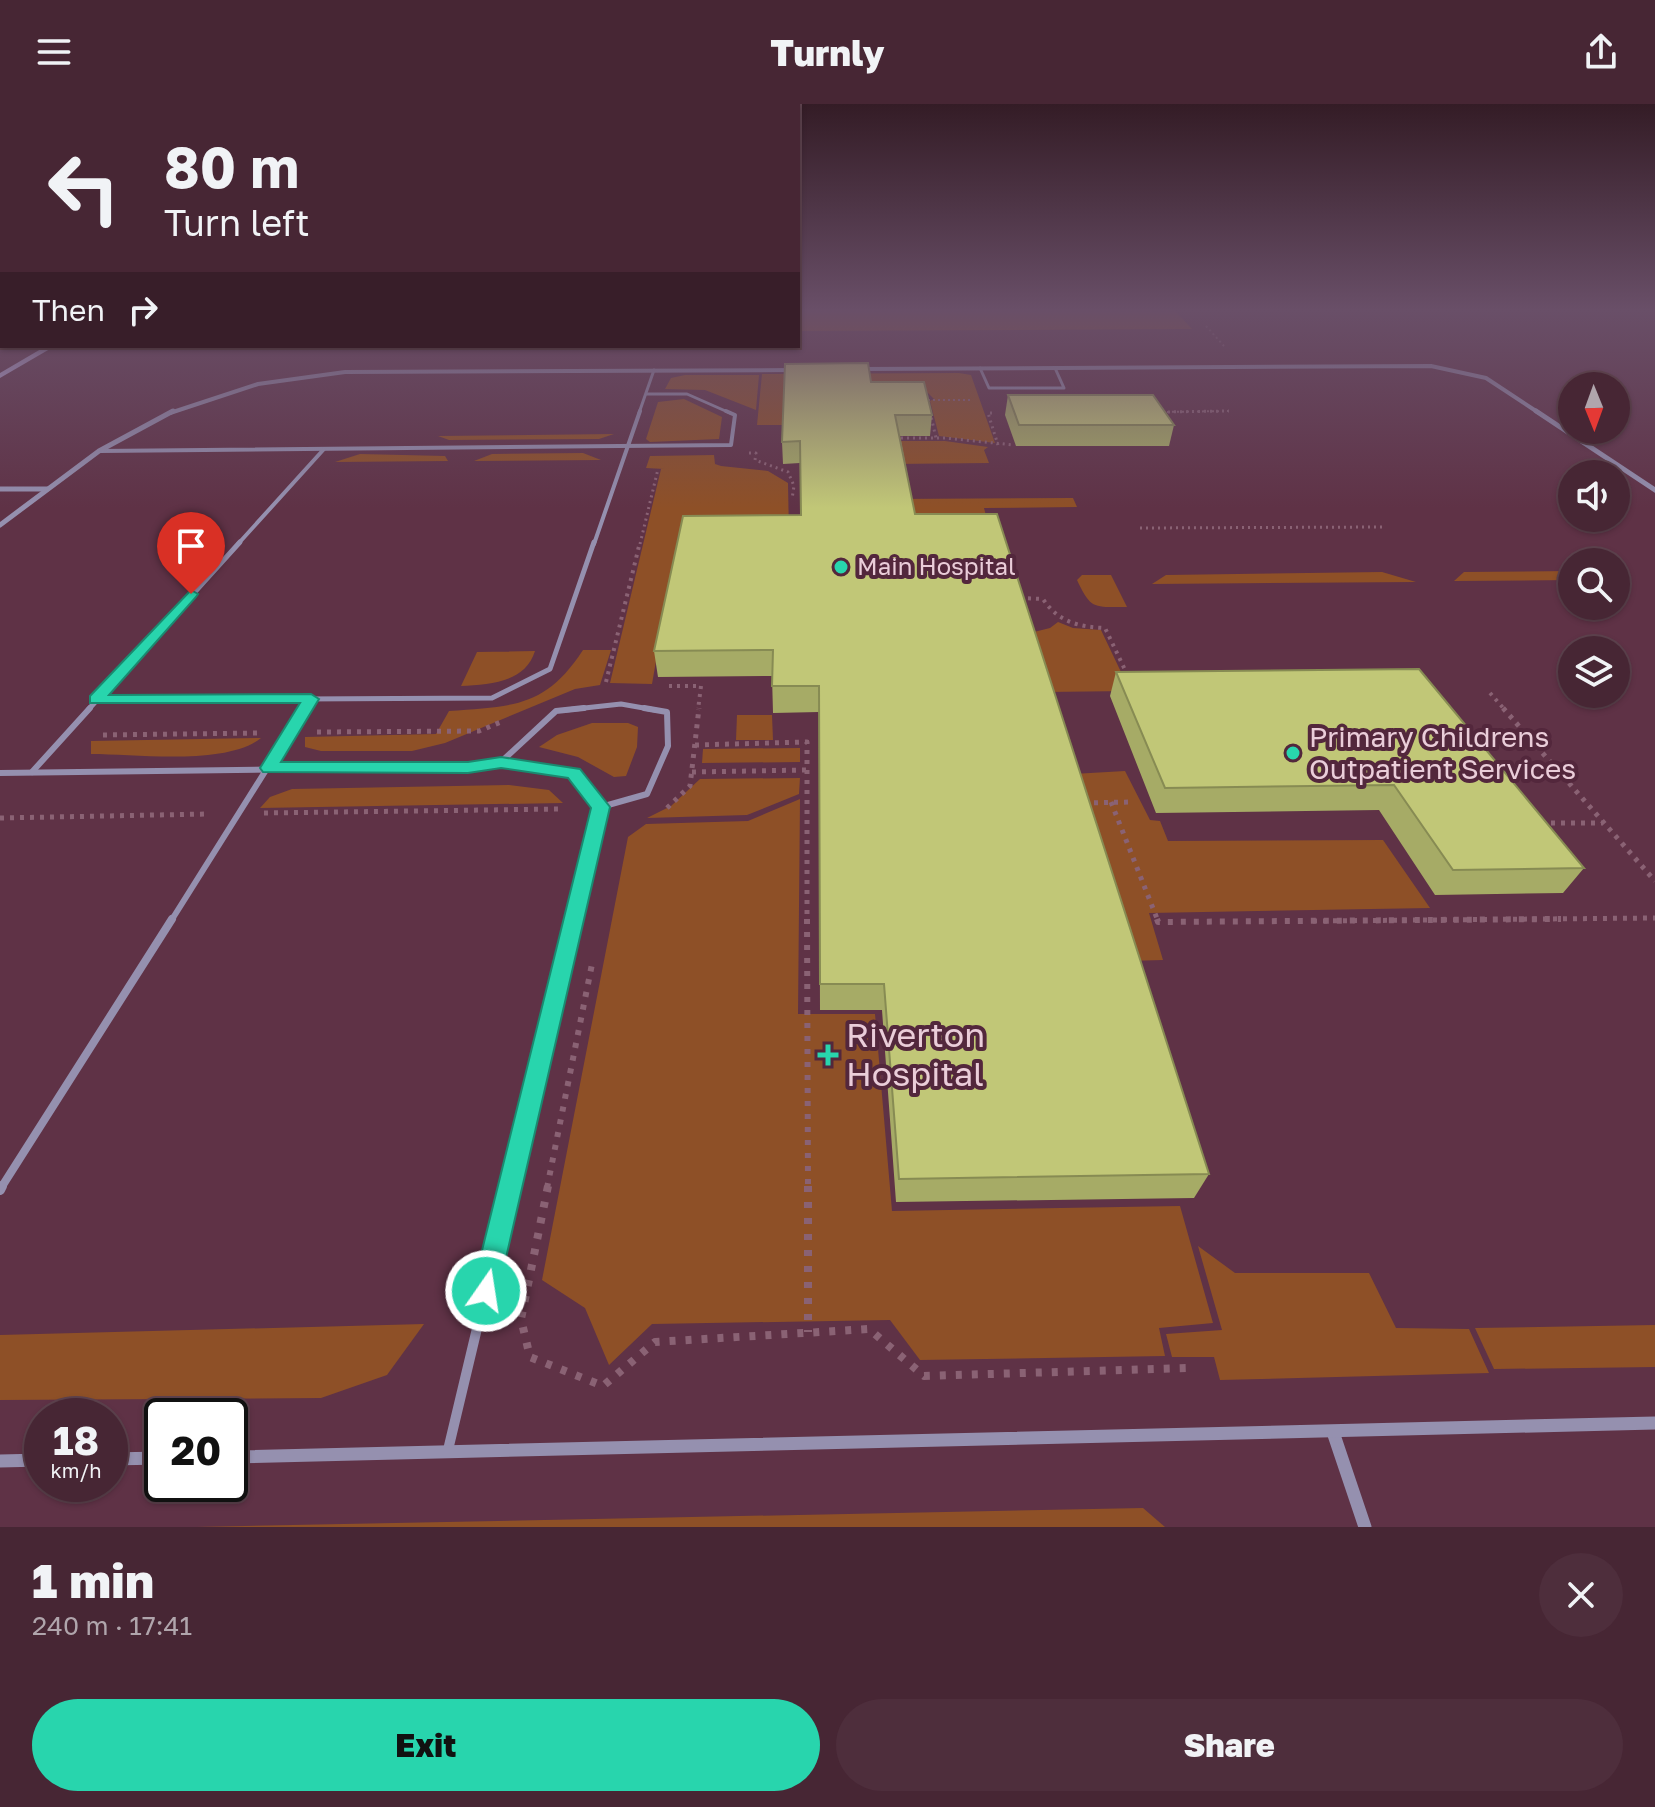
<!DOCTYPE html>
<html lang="en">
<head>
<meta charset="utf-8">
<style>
	body { margin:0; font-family:"Golos Text",sans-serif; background:#4e2e3c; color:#f1f3f6; height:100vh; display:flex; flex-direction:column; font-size:30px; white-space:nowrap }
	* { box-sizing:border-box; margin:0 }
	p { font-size:26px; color:#b0a5ac }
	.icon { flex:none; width:44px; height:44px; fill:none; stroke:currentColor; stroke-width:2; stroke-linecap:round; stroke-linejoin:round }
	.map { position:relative; height:1423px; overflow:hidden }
	.side { display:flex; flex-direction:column; background:#472634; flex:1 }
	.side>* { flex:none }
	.hud { position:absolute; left:0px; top:0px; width:800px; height:244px; box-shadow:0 2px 6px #0004,0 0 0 2px #5f434f; background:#472634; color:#f1f3f6; overflow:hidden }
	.needle { width:52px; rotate:179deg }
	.controls { position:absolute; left:1558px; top:268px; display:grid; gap:16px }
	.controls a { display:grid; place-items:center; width:72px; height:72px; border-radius:50%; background:#472634; box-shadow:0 2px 6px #0004,0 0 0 2px #5f434f; font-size:40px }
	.speed { position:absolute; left:24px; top:1294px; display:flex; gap:16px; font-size:40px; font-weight:700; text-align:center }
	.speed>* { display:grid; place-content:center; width:104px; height:104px; border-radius:50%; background:#472634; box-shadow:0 2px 6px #0004,0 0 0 2px #5f434f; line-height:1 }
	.speed small { font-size:20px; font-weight:400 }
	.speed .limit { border:4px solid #111; border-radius:12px; background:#fff; color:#111 }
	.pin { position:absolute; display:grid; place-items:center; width:68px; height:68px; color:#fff; margin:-82px -34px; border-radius:50% 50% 50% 0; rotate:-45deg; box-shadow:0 0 8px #0007 }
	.pin .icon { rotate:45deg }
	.me { position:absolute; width:88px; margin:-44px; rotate:13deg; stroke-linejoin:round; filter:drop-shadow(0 0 6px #0008) }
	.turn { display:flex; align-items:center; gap:28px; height:168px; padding:0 32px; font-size:36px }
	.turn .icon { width:104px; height:104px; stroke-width:2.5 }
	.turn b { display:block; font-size:56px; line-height:68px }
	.then { display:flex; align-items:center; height:76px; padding:0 32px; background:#0003; gap:16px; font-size:30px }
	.round { display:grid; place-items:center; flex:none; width:84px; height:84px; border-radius:42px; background:#4e2e3c }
	.headline { display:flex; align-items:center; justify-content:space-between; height:136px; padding:0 32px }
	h1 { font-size:48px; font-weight:800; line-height:60px }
	.cta { display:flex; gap:16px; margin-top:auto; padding:16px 32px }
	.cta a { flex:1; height:92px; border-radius:48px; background:#28d5ad; color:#111; font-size:32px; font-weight:800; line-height:92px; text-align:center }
	.cta a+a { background:#4e2e3c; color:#f1f3f6 }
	header { display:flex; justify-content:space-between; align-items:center; height:104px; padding:0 32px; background:#472634; font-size:36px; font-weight:800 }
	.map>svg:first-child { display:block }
</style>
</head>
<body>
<header><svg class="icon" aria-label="menu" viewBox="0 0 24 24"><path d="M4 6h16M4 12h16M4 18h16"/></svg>Turnly<svg class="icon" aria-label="share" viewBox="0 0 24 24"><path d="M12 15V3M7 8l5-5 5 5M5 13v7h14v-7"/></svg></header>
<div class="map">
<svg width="1655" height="1423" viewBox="0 0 1655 1423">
	<rect width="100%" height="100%" fill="#5f3246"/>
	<g fill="#8e5027">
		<polygon points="798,205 1173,205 1192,225 798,227"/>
		<polygon points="959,269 971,271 995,339 939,332 930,297 934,295 921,282 903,278 784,279 782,321 757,321 762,270"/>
		<polygon points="685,271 759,271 756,306 705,286 665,285 671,274"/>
		<polygon points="684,295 722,313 719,335 650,338 646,335 658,298"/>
		<polygon points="614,330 599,335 449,336 438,332"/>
		<polygon points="890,337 945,337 988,343 984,346 989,359 894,360"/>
		<polygon points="583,349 601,356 474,357 492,350"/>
		<polygon points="360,350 445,352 448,357 335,358"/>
		<polygon points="714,351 715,360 721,362 768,367 788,379 789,430 678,431 652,580 610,579 661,365 664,365 646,364 650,352"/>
		<polygon points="1073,394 1077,403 984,404 989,423 898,431 892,395"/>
		<polygon points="1572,467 1572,476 1454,477 1464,468"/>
		<polygon points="1382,468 1416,478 1152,480 1166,471"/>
		<path d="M1082,471H1111L1127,503C1094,503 1091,506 1077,476Z"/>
		<polygon points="1058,518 1073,524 1101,526 1130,587 1045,588 1026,530 1050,524"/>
		<path d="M583,546H611L600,581L575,585L445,639L412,647H321L305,643V633L436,630L449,607C513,602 545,604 583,546Z"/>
		<path d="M535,547C525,579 490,580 461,582L477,548Z"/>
		<polygon points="737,611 772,611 773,636 736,636"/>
		<polygon points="592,619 628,619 638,623 637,643 626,672 614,673 578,653 539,643 557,631"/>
		<path d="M261,634C226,662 137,650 91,650V637Z"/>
		<polygon points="800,644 800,658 702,659 703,645"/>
		<polygon points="1125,667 1150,716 1160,717 1168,737 1383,736 1430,804 1149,809 1163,856 1127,857 1073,670"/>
		<polygon points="800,674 799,690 747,711 647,714 671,702 700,675"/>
		<polygon points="509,681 549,686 563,699 260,704 270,693 292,685"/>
		<polygon points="800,695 798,910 875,910 892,1107 1180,1102 1213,1219 1159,1224 1165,1252 920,1256 890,1216 652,1220 609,1261 585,1204 542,1176 628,733 646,720 748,717"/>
		<polygon points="1198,1142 1235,1169 1369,1169 1396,1224 1469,1225 1489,1269 1220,1276 1214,1253 1172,1253 1166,1230 1222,1226"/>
		<polygon points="424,1220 387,1271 321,1294 0,1296 0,1231"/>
		<polygon points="1655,1221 1655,1263 1494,1265 1475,1224"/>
		<polygon points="1143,1404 1165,1423 196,1423"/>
	</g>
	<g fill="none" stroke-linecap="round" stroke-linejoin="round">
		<g stroke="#8a6274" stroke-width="2" stroke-dasharray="2 3" stroke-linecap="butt">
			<polyline points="1206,222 1224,242"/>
			<polyline points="923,296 973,296"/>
			<polyline points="1162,308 1229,307"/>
		</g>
		<g stroke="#8a6274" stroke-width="3" stroke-dasharray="2 4" stroke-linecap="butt">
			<polyline points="930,308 936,334"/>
			<polyline points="1162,308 1229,307"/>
			<polyline points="992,309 988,309 998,341"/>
			<polyline points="895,334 945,334 1014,341"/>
			<polyline points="749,349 756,349 755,356 788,368 794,382 792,395"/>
			<polyline points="1140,424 1384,423"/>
			<polyline points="640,440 658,365"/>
		</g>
		<g stroke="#8a6274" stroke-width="4" stroke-dasharray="3 5" stroke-linecap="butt">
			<path d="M1020,494L1043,495C1058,518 1079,523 1105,524L1128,572"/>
			<polyline points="606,578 640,438"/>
			<polyline points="669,582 701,582 698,606"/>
			<polyline points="1490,589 1505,606"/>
		</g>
		<g stroke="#8a6274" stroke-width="5" stroke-dasharray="4 6" stroke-linecap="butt">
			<polyline points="1503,604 1655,777"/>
			<polyline points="317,628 479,627 501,618"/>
			<polyline points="103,631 261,629"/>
			<polyline points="695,641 807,638 807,817"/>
			<polyline points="692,668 807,666"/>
			<polyline points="1111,698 1158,817"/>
			<polyline points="1084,699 1130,698"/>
			<polyline points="667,704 690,682 699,604"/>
			<polyline points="264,709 560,705"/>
			<polyline points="0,714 208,710"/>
			<polyline points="1541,719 1603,719"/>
			<polyline points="1313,817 1655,814"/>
		</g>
		<g stroke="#8a6274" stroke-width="6" stroke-dasharray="5 8" stroke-linecap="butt">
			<polyline points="807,815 808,1084"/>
			<polyline points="1157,815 1158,818 1561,815"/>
			<polyline points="547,1084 592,860"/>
		</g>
		<g stroke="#8a6274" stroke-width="8" stroke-dasharray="6 10" stroke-linecap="butt">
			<polyline points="548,1082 521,1215 530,1253 603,1282 655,1238 869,1225 924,1272 1188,1264"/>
			<polyline points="808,1082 808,1228"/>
		</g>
		<g stroke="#9590af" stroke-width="3">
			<polyline points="980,264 989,284 1064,284 1055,264"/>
			<polyline points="647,290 687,290 730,309"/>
			<polyline points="639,309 654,266"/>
		</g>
		<g stroke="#9590af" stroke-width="4">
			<polyline points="99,347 731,341 735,311 726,307"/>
			<polyline points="238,440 324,345"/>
			<polyline points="594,440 640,307"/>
		</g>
		<g stroke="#9590af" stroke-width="5">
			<polyline points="96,596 492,594 550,565 594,438"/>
			<polyline points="88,606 240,438"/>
			<polyline points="304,606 311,595"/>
			<polyline points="566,606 621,600 655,606"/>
		</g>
		<g stroke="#9590af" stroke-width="6">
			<polyline points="501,658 556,607 584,604"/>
			<polyline points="32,668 90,604"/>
			<polyline points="0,669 468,663 501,658 573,669 601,703"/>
			<polyline points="601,703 647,690 668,642 667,608 644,604"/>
			<polyline points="171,817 305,604"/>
			<polyline points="574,817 601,703"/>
		</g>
		<g stroke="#9590af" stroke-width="8">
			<polyline points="1,1084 172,815"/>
			<polyline points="510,1084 574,815"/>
		</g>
		<g stroke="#9590af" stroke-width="10">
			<polyline points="0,1086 2,1082"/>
			<polyline points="448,1346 511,1082"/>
		</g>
		<g stroke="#9590af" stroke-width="4">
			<polyline points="861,265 1431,262 1486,274 1539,309"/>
			<polyline points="170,309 258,280 345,268 795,266"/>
		</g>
		<g stroke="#9590af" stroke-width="5">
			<polyline points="1536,307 1655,386"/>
			<polyline points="0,385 47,385"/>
			<polyline points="0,421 99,347 173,307"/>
		</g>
		<g stroke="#9590af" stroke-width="13">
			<polyline points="1333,1328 1365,1423"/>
			<polyline points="230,1353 1655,1319"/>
			<polyline points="110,1355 162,1354"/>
			<polyline points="0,1357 42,1356"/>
		</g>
		<polygon fill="#c3bbed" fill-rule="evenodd" points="46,242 55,242 0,274 0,269"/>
	</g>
	<g fill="#a6ab66">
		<polygon points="871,278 932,311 930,332 900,332 915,410 1209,1070 1194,1094 896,1098 882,906 820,906 819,608 773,609 772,572 658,573 654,547 801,411 800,359 783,360 782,338"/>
		<polygon points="1008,291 1174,321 1169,342 1016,342 1005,311"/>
		<polygon points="1419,565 1584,764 1563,789 1435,791 1379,706 1156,709 1110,592 1116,568"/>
	</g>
	<g fill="#c1c777" stroke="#878b53" stroke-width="2">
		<polygon points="868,259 871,278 924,278 932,311 895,311 915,410 997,410 1209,1070 899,1075 884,880 820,880 819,582 772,582 773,546 654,547 683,412 801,411 800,337 782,338 785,260"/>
		<polygon points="1008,291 1153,291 1174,321 1019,321"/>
		<polygon points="1419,565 1584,764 1453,766 1394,681 1165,684 1116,568"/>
	</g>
	<linearGradient id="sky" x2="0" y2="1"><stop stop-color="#341c26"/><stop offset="0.51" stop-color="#694f68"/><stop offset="1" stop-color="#694f68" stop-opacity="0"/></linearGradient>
	<rect width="1655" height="404" fill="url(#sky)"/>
	<polygon fill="#28d5ad" stroke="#1a8a70" stroke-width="2" points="191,486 198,490 196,493 109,591 311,590 319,595 281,658 468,658 501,653 580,665 610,703 496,1197 486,1201 476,1197 472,1187 591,704 568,674 501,664 468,669 263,668 260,664 300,599 90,599 90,592"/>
	<g fill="#28d5ad" stroke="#53273c" stroke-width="3">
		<circle cx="841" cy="463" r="8"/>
		<circle cx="1293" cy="649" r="8"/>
		<path d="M824 939h8v8h8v8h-8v8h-8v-8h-8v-8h8z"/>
	</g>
	<g text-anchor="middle" stroke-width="8" stroke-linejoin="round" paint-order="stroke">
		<g font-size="24" fill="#eacdd9" stroke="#53273c" text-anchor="start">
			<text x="857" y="471">Main Hospital</text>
		</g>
		<g font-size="28" fill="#eacdd9" stroke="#53273c" text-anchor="start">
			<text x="1309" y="643">Primary Childrens<tspan x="1309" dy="32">Outpatient Services</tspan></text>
		</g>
		<g font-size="34" fill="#eacdd9" stroke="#53273c" text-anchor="start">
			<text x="846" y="943">Riverton<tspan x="846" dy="39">Hospital</tspan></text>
		</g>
	</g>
</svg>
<div class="controls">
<a><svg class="needle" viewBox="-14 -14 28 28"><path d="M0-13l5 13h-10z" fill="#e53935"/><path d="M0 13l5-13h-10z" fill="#b0a5ac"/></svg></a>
<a><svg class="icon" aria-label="sound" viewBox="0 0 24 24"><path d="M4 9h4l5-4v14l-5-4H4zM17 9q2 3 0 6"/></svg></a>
<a><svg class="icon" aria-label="search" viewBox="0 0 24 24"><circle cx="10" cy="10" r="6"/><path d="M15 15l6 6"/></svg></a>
<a><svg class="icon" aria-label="layers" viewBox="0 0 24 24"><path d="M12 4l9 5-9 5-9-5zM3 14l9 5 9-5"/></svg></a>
</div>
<div class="speed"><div>18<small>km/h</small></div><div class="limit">20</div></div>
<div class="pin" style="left:191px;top:490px;background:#d93025"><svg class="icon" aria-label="arrive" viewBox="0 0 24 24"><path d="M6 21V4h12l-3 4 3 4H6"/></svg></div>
<svg class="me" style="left:486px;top:1187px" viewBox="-20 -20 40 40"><circle r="17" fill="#28d5ad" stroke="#fff" stroke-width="3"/><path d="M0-11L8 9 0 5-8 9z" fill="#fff"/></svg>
<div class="hud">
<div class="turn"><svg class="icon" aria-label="left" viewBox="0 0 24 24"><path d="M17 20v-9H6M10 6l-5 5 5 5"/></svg><div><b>80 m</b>Turn left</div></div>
<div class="then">Then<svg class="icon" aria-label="right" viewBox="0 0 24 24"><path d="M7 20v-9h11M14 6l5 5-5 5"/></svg></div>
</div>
</div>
<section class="side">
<div class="headline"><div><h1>1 min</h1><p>240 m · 17:41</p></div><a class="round"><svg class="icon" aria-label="close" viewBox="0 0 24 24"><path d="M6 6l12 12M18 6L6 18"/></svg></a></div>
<div class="cta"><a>Exit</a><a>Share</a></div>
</section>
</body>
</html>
